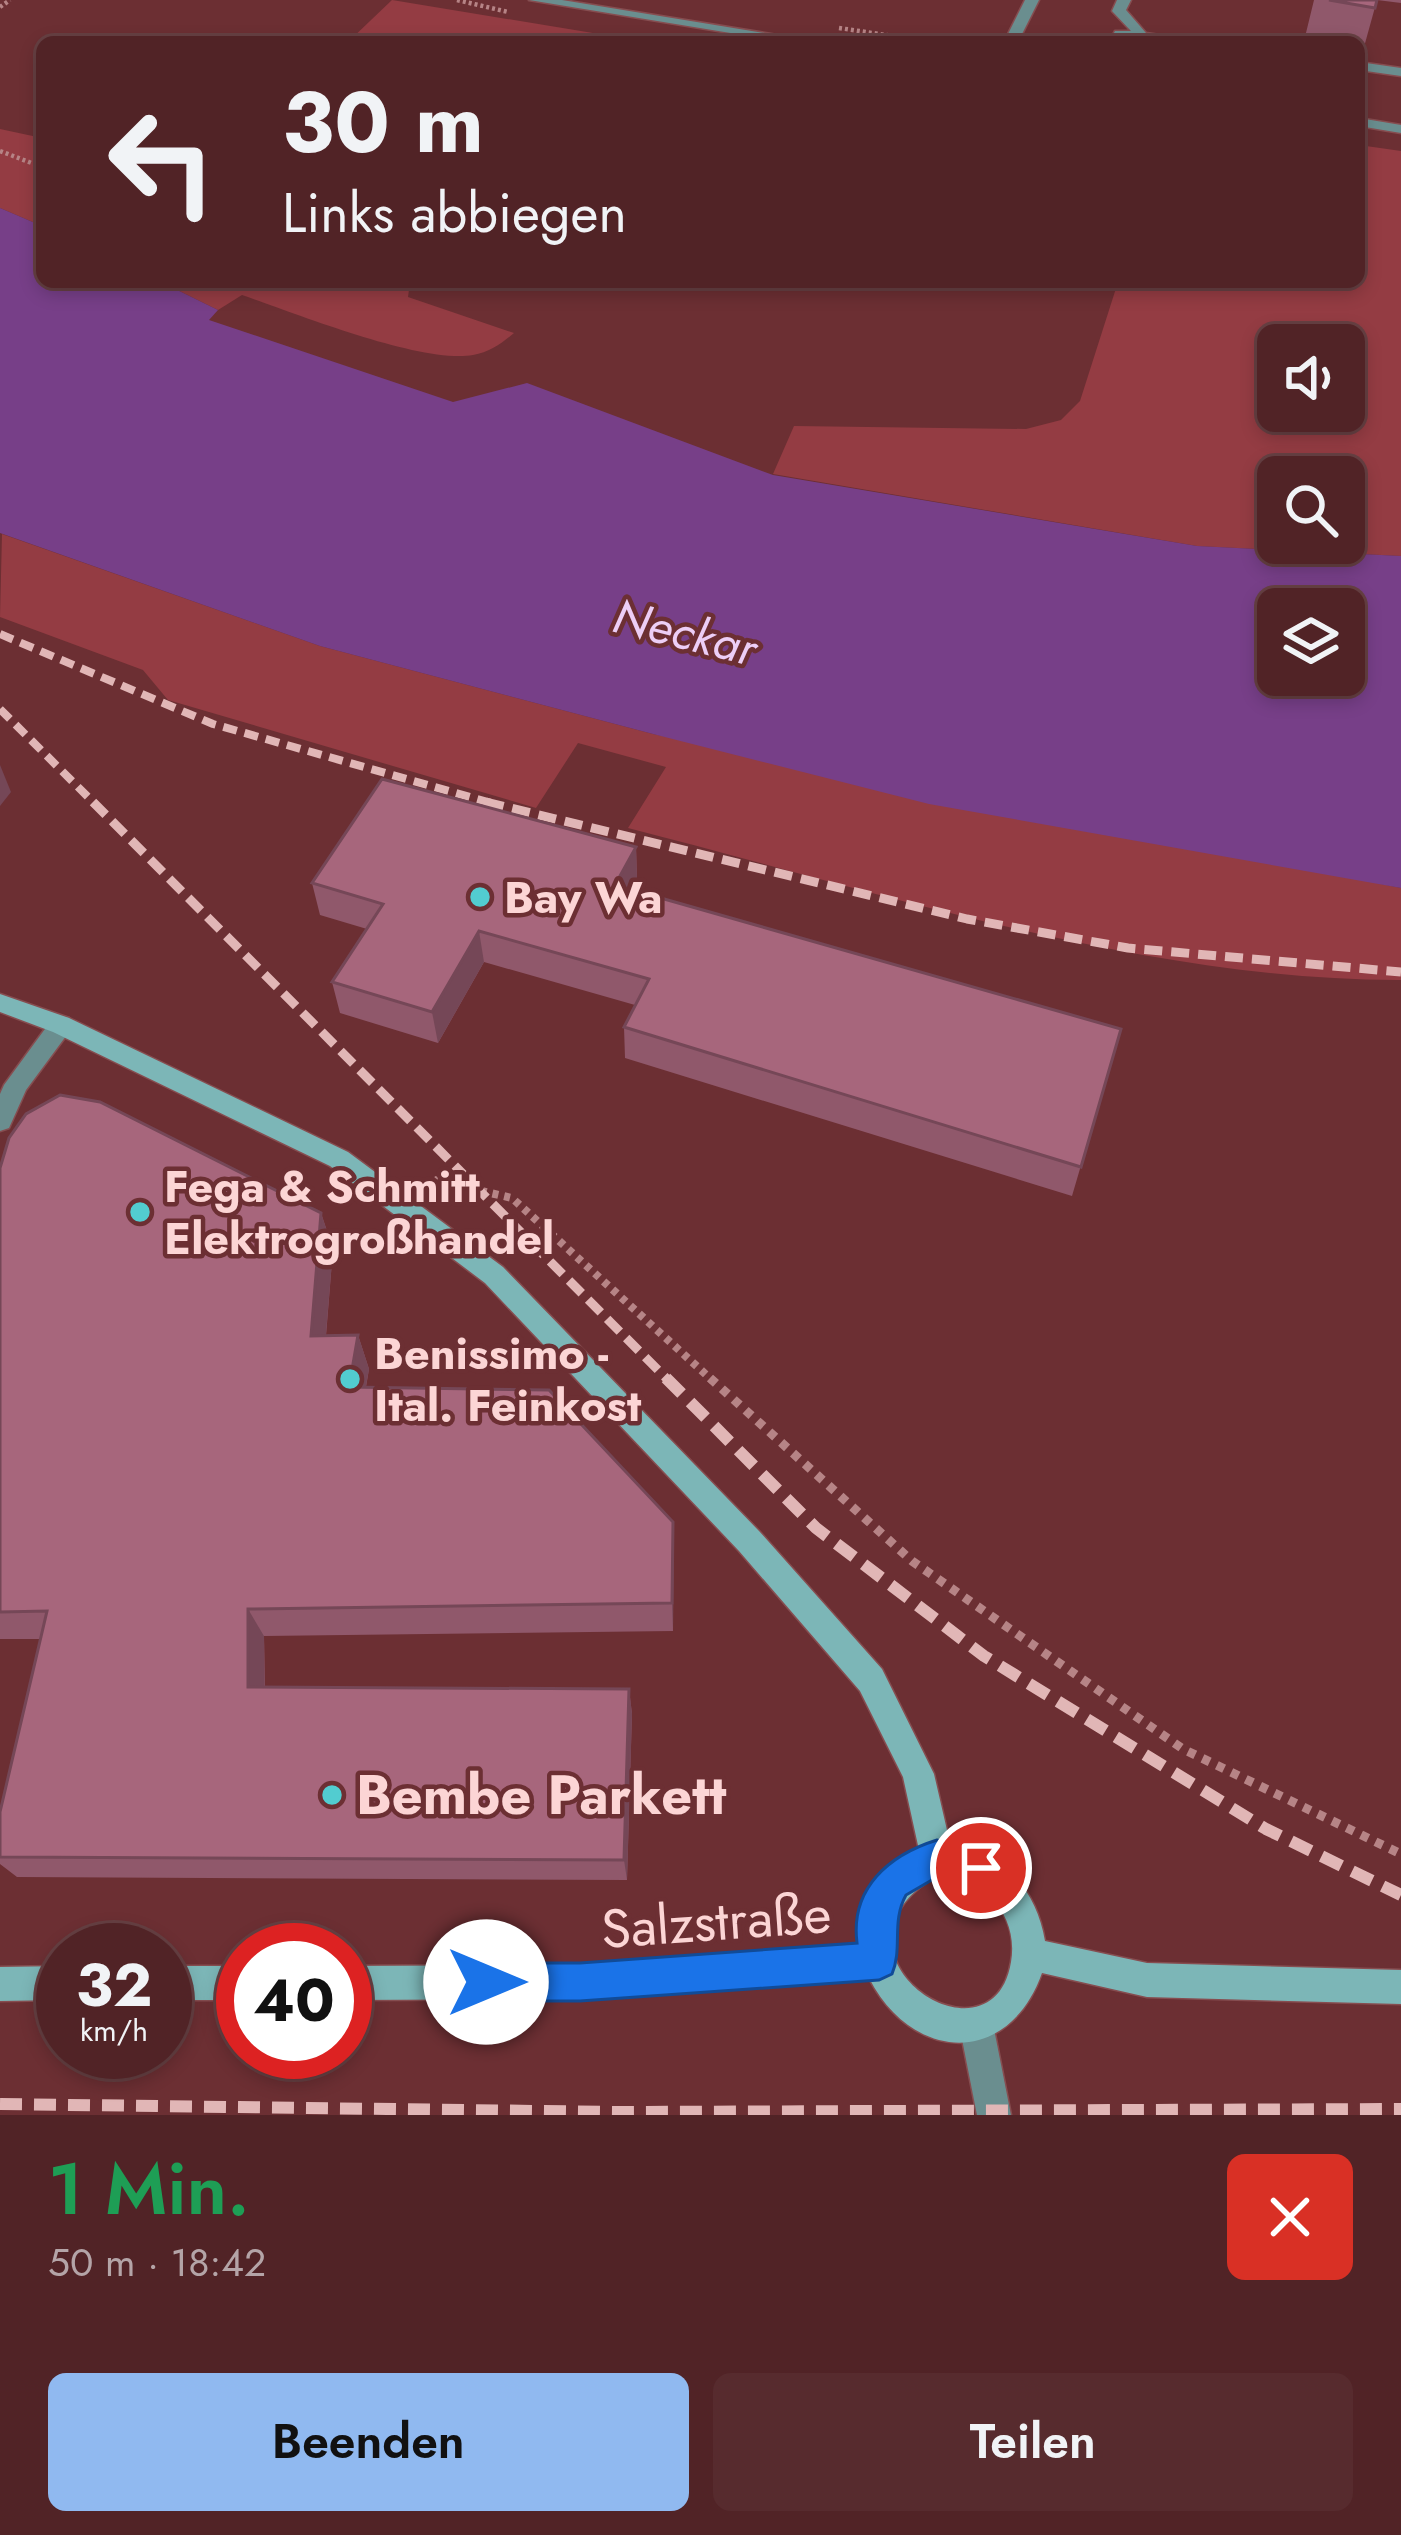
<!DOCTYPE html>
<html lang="de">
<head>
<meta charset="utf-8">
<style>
	body { margin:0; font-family:Jost,sans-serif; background:#572b2e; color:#f1f3f6; height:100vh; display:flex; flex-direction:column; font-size:45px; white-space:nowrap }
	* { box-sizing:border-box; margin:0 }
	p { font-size:39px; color:#b4a4a7 }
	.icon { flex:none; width:66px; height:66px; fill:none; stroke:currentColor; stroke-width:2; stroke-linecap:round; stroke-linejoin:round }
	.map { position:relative; height:2115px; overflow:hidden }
	.panel { display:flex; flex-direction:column; background:#512326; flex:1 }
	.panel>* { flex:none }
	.guide { position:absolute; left:36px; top:36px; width:1329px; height:252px; border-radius:18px; box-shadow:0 6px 18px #0003,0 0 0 3px #674043; background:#512326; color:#f1f3f6; overflow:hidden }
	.tools { position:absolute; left:1257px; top:324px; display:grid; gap:24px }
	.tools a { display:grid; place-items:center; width:108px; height:108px; border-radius:18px; background:#512326; box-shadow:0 6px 18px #0003,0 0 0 3px #674043; font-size:60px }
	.speed { position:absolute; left:36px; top:1923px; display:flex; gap:24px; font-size:60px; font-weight:700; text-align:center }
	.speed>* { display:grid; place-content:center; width:156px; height:156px; border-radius:50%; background:#512326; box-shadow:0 6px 18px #0003,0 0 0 3px #674043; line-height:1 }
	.speed small { font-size:30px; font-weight:400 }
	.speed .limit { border:18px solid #d22; background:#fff; color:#111 }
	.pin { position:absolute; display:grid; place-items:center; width:102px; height:102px; color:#fff; margin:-51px; border:6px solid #fff; border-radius:50%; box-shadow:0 3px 12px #0007 }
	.me { position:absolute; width:132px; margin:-66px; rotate:90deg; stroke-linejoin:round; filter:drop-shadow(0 0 9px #0008) }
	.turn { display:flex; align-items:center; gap:42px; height:252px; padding:0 48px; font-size:54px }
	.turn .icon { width:156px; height:156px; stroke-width:2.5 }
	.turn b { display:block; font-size:84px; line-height:102px }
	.round { display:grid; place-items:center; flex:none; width:126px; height:126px; border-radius:18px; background:#572b2e }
	.headline { display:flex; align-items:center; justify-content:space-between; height:204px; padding:0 48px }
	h1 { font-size:72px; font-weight:600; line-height:90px; color:#1e9e55 }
	.primary-button { display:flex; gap:24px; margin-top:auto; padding:24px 48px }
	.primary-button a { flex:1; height:138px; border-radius:18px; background:#90b9f0; color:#111; font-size:48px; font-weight:600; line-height:138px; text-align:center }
	.primary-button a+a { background:#572b2e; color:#f1f3f6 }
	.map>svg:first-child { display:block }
</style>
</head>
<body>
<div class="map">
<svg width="1401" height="2115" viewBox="0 0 1401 2115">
	<rect width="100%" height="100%" fill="#6c2f33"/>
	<g fill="#943c43" fill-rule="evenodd">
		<polygon points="392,0 599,34 593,42 348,42"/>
		<polygon points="0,129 42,138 42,226 0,208"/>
		<path d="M1359,145L1401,151V556L1197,546L773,474L794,426L1026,429L1061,420L1080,401L1118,282H1359ZM1278,345H1344V411H1278ZM1278,477H1344V543H1278Z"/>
		<path d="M161,282H410L408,297L514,333C501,344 490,352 473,355C421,364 295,313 242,295L218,310Z"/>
		<path d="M2,534L320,646L653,734L1401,888V980C1148,981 872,890 628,828L666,767L578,743L536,808L168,700L143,670L0,617Z"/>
	</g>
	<path fill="#773f88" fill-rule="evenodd" d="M0,208L42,226V282H161L218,310L209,320L453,402L527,383L773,475L1197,546L1401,556V888L929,804L653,734L320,646L0,533ZM1278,609H1344V675H1278Z"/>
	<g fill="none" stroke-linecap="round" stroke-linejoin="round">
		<g stroke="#864d50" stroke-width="3">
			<g id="lane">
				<polygon points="1025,0 1039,0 1018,42 1004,42"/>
				<polygon points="1117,0 1131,0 1126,10 1146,33 1207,42 1125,38 1123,42 1109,42 1115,31 1131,31 1112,11"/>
				<polygon points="1359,62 1401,68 1401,76 1359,70"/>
				<polygon points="61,1016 69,1018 73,1025 69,1032 26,1090 9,1128 0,1131 0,1094 4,1085 53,1018"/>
			</g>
		</g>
		<g stroke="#864d50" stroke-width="3">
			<g id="street">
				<polygon points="529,0 562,0 820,42 786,42"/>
				<polygon points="1359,118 1401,125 1401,133 1359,126"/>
				<polygon points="976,2007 988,2012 993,2024 1011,2115 977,2115 959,2024 964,2012"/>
			</g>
		</g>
		<g stroke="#864d50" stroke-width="3">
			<g id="secondary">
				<path d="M0,994L69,1018L348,1152L503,1267L759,1531L882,1669L934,1774L950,1843C1003,1854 1036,1888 1045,1941L1147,1963L1401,1970V2004L1147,1997L1042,1973C1008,2068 912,2062 869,1978L580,1999L345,2000V1966L580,1965L861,1946C856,1901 883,1870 919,1850L903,1777L860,1691L739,1551L485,1283L330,1166L53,1032L0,1012ZM940,1874C985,1880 1019,1915 1011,1962C992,2077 805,1950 940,1874Z"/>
				<polygon points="63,1966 63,2000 0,2001 0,1967"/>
				<rect x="165" y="1966" width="78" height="34"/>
			</g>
		</g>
		<g stroke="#b68486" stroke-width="4.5" stroke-dasharray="3 3" stroke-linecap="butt">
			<polyline points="457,0 508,12"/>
			<polyline points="0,7 10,0"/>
			<polyline points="839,28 933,42"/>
			<polyline points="0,151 42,167"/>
		</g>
		<polyline stroke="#b68486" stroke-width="8" stroke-dasharray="6 6" stroke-linecap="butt" points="434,1180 512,1198 713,1381"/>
		<polyline stroke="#b68486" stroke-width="9" stroke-dasharray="8 8" stroke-linecap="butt" points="710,1378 912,1561 1183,1749 1401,1854"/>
		<use href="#lane" fill="#6a8e8f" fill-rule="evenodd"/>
		<use href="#street" fill="#6a8e8f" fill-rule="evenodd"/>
		<use href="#secondary" fill="#7cb6b7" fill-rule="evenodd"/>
		<g stroke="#e1b6b6" stroke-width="8" stroke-dasharray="14 8" stroke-linecap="butt">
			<polyline points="0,634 213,724 498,805"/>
			<polyline points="0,709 96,805"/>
		</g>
		<g stroke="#e1b6b6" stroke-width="9" stroke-dasharray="18 9" stroke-linecap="butt">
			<polyline points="93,802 669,1381"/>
			<polyline points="486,802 967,919 1128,948 1401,972"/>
		</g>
		<g stroke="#e1b6b6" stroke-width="12" stroke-dasharray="22 12" stroke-linecap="butt">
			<polyline points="666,1378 816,1528 984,1656 1266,1829 1401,1895"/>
			<polyline points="0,2104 619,2112 1401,2109"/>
		</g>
	</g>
	<g fill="#90586b">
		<polygon points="1314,0 1401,0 1401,3 1377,0 1364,47 1359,46 1359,42 1337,42 1305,37"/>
		<polygon points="636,847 637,879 631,890 1121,1029 1072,1196 625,1058 624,1027 635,1005 484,962 438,1043 340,1013 332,982 367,929 320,915 312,883"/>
		<polygon points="0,1168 321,1213 333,1249 326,1336 358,1335 369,1369 366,1387 673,1522 673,1631 264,1636 265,1687 629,1689 632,1714 627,1880 17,1877 0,1864 0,1812 40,1639 0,1639"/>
	</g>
	<g fill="#754757">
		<polygon points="0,765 11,792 0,806"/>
		<polygon points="636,847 637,879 617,917 615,885"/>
		<polygon points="479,931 484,962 438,1043 432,1012"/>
		<polygon points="321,1213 333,1249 323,1369 311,1336"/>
		<polygon points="358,1335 369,1369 360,1419 349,1387"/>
		<polygon points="673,1522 674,1551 673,1631 672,1603"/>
		<polygon points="248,1609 264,1636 265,1712 248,1687"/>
		<polygon points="629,1689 632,1714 627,1880 624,1860"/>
	</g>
	<g fill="#a7667c" stroke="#754757" stroke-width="3">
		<polygon points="1329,0 1377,0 1375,8"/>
		<polygon points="382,779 636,847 615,885 1121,1029 1081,1167 624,1027 649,979 479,931 432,1012 332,982 383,904 312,883"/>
		<polygon points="60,1095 100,1102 321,1213 311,1336 358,1335 349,1387 549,1390 673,1522 672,1603 248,1609 248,1687 629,1689 624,1860 0,1857 0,1812 47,1611 0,1612 0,1168 9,1138 26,1114"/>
	</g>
	<path fill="#1a73e8" stroke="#114b97" stroke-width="3" d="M937,1840L994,1854L1000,1868L994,1881L981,1886L937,1877L906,1895C891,1922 903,1948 892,1974L879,1980L580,2001H486L473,1996L467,1982L473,1969L486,1963H580L857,1943C850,1888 889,1855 937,1840Z"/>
	<g fill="#52ccd0" stroke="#6c2f33" stroke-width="4.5">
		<circle cx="480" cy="897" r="12"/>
		<circle cx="140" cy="1212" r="12"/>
		<circle cx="350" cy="1379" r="12"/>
		<circle cx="332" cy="1795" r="12"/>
	</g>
	<g text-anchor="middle" stroke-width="9" stroke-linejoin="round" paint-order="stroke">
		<g font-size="45" font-weight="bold" fill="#fcd5d5" stroke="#6c2f33" text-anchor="start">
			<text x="504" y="913">Bay Wa</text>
			<text x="164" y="1202">Fega &amp; Schmitt<tspan x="164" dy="52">Elektrogroßhandel</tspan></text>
			<text x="374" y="1369">Benissimo -<tspan x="374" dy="52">Ital. Feinkost</tspan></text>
		</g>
		<g font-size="48" font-style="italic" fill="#edcef6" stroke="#6c2f33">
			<text transform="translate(685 632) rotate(14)" y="17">Neckar</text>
		</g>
		<g font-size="54" font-weight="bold" fill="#fcd5d5" stroke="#6c2f33" text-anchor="start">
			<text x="356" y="1814">Bembe Parkett</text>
		</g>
		<g font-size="54" fill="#fcd5d5" stroke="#6c2f33">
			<text transform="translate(716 1921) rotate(-4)" y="19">Salzstraße</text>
		</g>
	</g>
</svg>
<div class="tools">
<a><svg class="icon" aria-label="sound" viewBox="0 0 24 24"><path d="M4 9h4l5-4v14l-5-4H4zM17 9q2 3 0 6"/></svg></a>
<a><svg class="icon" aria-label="search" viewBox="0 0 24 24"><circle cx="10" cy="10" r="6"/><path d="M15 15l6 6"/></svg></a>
<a><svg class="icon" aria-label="layers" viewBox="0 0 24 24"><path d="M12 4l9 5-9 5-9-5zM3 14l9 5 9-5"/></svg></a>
</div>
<div class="speed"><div>32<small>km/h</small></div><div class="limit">40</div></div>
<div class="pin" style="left:981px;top:1868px;background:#d93025"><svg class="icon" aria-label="arrive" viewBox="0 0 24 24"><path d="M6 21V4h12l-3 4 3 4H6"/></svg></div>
<svg class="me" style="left:486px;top:1982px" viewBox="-20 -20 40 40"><circle r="19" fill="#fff"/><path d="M0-13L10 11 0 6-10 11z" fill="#1a73e8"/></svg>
<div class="guide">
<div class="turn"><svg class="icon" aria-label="left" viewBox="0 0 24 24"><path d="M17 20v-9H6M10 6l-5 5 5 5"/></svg><div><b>30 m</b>Links abbiegen</div></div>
</div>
</div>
<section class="panel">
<div class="headline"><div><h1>1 Min.</h1><p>50 m · 18:42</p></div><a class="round" style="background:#d93025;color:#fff"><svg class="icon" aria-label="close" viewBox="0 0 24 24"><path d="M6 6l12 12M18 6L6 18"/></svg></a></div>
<div class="primary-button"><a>Beenden</a><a>Teilen</a></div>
</section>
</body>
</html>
